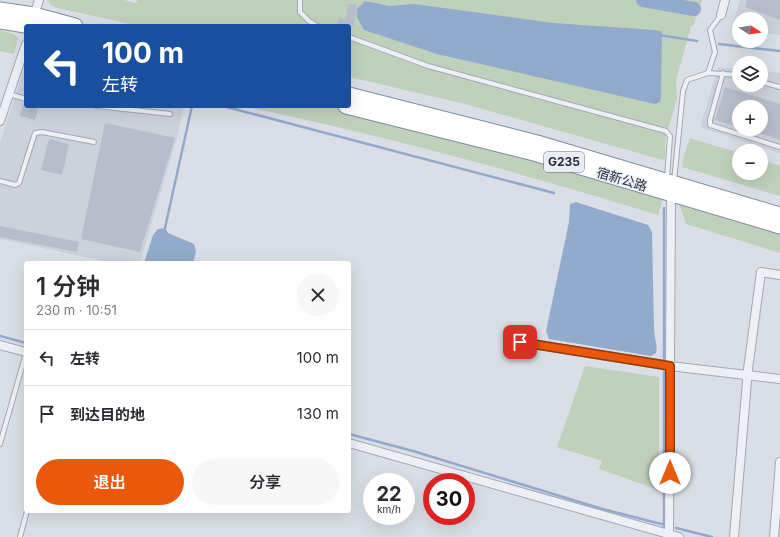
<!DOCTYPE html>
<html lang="zh">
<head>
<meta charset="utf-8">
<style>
	body { margin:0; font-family:Inter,"Noto Sans SC",sans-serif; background:#f7f7f7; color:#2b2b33; height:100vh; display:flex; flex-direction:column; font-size:15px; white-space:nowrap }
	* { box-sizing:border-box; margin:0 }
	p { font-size:13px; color:#7c7c81 }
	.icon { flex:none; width:22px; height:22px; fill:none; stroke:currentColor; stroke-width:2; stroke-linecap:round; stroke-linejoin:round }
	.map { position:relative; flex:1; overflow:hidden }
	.sheet { position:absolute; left:24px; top:261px; width:327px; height:252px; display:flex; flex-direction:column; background:#fff; border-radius:4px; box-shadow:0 4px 16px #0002 }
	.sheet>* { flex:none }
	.hud { position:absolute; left:24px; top:24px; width:327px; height:84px; border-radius:4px; box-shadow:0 4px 16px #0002; background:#1a4fa0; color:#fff; overflow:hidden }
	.needle { width:26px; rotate:102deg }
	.buttons { position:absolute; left:732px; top:12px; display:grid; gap:8px }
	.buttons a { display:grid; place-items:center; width:36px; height:36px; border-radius:50%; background:#fff; box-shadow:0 4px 16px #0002; font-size:20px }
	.speed { position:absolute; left:363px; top:473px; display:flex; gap:8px; font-size:20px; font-weight:700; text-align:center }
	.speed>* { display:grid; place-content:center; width:52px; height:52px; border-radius:50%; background:#fff; box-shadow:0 4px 16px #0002; line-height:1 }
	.speed small { font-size:10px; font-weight:400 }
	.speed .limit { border:6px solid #d22; background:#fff; color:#111 }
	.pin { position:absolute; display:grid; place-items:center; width:34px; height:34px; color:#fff; margin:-17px; border-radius:8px; box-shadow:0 2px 6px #0006 }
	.me { position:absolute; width:44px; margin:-22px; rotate:0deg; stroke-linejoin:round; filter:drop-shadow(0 0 3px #0008) }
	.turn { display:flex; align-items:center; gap:14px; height:84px; padding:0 12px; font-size:18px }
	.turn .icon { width:52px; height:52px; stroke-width:2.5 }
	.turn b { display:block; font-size:28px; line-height:34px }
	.round { display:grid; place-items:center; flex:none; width:42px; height:42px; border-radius:21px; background:#f7f7f7 }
	.overview { display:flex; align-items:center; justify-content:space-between; height:68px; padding:0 12px }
	h1 { font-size:24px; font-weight:600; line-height:30px }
	.button { display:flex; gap:8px; margin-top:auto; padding:8px 12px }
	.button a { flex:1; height:46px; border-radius:24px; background:#ea580c; color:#fff; font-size:16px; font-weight:600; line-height:46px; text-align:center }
	.button a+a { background:#f7f7f7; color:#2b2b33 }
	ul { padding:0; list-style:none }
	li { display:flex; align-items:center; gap:12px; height:56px; padding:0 12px; border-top:1px solid #e1e1e2 }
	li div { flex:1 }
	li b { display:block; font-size:15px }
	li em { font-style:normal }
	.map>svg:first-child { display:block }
</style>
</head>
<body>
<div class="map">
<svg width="780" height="537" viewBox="0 0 780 537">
	<rect width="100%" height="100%" fill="#dadfe7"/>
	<g fill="#ccd1dc" fill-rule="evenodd">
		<polygon points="740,0 780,0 780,35 761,33 761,19 739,19 739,30 731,29"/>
		<polygon points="26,62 26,106 184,106 177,137 140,263 113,263 0,239 0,143"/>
		<path d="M718,67L739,69V85H761V71L780,73V153L700,127ZM739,107H761V129H739Z"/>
	</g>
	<g fill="#bfd1bb">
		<polygon points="48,0 124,0 136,3 137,0 702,0 694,25 691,26 676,81 677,98 665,140 665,158 663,160 461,103 349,77 349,26 139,26 57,8 50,5"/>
		<polygon points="0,30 14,34 18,38 14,54 0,51"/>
		<path d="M242,106H328L534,158L659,195L663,199L658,215C521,173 383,135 242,106Z"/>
		<polygon points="690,138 739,153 739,173 761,173 761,160 780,166 780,196 682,167 684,155"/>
		<polygon points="678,201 780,231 780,253 686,224"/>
		<polygon points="585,366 659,377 659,490 599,469 602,461 557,447"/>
	</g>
	<g fill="#92aacb">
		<polygon points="365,1 389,6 414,4 553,23 655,30 662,32 661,95 660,102 655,104 437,54 364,30 357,17 357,9"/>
		<path d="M576,202L648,225L652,232L654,329C654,337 658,345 656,353L651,356L549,339L546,331L569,222L570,204Z"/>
		<polygon points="165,228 168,233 194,244 196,251 193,263 144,263 153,235 158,229"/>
	</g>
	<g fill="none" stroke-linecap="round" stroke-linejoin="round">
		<g stroke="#92aacb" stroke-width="2.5">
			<polyline points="659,35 697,41"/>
			<polyline points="719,44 780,51"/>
			<polyline points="223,106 554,193"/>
			<polyline points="664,208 664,359"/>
			<polyline points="165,228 192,106"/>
			<polyline points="0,336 26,343"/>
			<polyline points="664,371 664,527"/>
			<polyline points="349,434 413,451 599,508 665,525"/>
			<polyline points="676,528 712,537"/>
		</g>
		<polyline stroke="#92aacb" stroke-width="14" points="643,0 694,9"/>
	</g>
	<g fill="#b7bdca">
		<polygon points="747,0 780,0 780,20 745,7"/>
		<polygon points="348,4 357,5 354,26 338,26 339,18 346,19"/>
		<polygon points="725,87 780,104 780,140 750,130 750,129 761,129 761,107 739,107 739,127 715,120"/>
		<polygon points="23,105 38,109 35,120 20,116"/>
		<polygon points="105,123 175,138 140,252 81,239"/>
		<polygon points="49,139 69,144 62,175 41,170"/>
		<polygon points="0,226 79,242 77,252 0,237"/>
	</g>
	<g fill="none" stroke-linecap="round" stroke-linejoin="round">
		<g stroke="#a3a9b4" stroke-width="6">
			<g id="lane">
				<polyline points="300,0 300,12 309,21 317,26"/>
				<polyline points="349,37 428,66 666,131 670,136 667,178"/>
				<polyline points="708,73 715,52 710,30 721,15"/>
				<polyline points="723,73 710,120 710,125 780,147"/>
				<polyline points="761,82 780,87"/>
				<polyline points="9,94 26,99"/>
				<polyline points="97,106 170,114"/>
				<polyline points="0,181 15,185 19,183 35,133 42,132 94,142"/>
				<polyline points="674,181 683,91 687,80 708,73 739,75"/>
				<polyline points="0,444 26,353"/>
				<polyline points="20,537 27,511"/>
			</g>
		</g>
		<g stroke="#a3a9b4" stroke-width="10">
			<g id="street">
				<polyline points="34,15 39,0"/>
				<polyline points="721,15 725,0"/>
				<polyline points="0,121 26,44"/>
				<polyline points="520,342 670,366 780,379"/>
				<polyline points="0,345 26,352"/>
				<polyline points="349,443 679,537"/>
				<polyline points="669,537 671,194"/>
				<polyline points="734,537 748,369 761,272 780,275"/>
				<polyline points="774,537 780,462"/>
			</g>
		</g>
		<g stroke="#818b9e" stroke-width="17">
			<g id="highway">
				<polyline points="0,10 34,15 75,26"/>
				<polyline points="0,21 31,26"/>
				<polyline points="349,95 537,143 780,215"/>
				<polyline points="346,106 534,153 780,226"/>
			</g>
		</g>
		<use href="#lane" stroke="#edf0f5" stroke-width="4"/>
		<use href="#street" stroke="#edf0f5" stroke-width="8"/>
		<use href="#highway" stroke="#fff" stroke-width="15"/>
	</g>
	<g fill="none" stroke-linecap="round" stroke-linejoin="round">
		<g stroke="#983908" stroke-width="10">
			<polyline id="route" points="520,342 670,366 670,473"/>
		</g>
		<use href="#route" stroke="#ea580c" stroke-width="7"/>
	</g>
	<g text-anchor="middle" stroke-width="3" stroke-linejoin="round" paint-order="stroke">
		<rect fill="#eaeef4" stroke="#5f6675" stroke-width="1" x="544" y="152" width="40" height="20" rx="3"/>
		<g font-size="12" font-weight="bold" fill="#242b3e">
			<text x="564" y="166">G235</text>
		</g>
		<g font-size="13" fill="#242b3e" stroke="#eaeef4">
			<text transform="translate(622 179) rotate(17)" y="5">宿新公路</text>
		</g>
	</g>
</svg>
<div class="buttons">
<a><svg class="needle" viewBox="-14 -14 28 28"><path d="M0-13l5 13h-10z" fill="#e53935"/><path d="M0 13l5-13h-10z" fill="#7c7c81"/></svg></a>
<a><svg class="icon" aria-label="layers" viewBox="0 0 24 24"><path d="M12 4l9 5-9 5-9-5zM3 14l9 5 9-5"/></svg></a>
<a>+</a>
<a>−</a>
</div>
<div class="speed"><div>22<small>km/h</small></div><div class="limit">30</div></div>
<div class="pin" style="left:520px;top:342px;background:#d93025"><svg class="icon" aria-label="arrive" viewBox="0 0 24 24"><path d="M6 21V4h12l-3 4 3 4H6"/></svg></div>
<svg class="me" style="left:670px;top:473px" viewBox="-20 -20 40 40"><circle r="19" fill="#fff"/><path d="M0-13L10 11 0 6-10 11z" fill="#ea580c"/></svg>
<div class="hud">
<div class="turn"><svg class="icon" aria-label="left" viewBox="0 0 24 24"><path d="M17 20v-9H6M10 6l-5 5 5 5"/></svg><div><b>100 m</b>左转</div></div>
</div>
<section class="sheet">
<div class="overview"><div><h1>1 分钟</h1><p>230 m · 10:51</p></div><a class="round"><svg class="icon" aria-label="close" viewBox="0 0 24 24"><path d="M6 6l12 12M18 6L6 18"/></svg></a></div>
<ul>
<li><svg class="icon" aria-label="left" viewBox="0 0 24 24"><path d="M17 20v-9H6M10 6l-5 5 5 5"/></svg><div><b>左转</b></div><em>100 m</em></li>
<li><svg class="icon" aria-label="arrive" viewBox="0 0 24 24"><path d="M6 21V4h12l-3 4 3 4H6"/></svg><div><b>到达目的地</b></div><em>130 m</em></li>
</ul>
<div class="button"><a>退出</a><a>分享</a></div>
</section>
</div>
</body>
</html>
